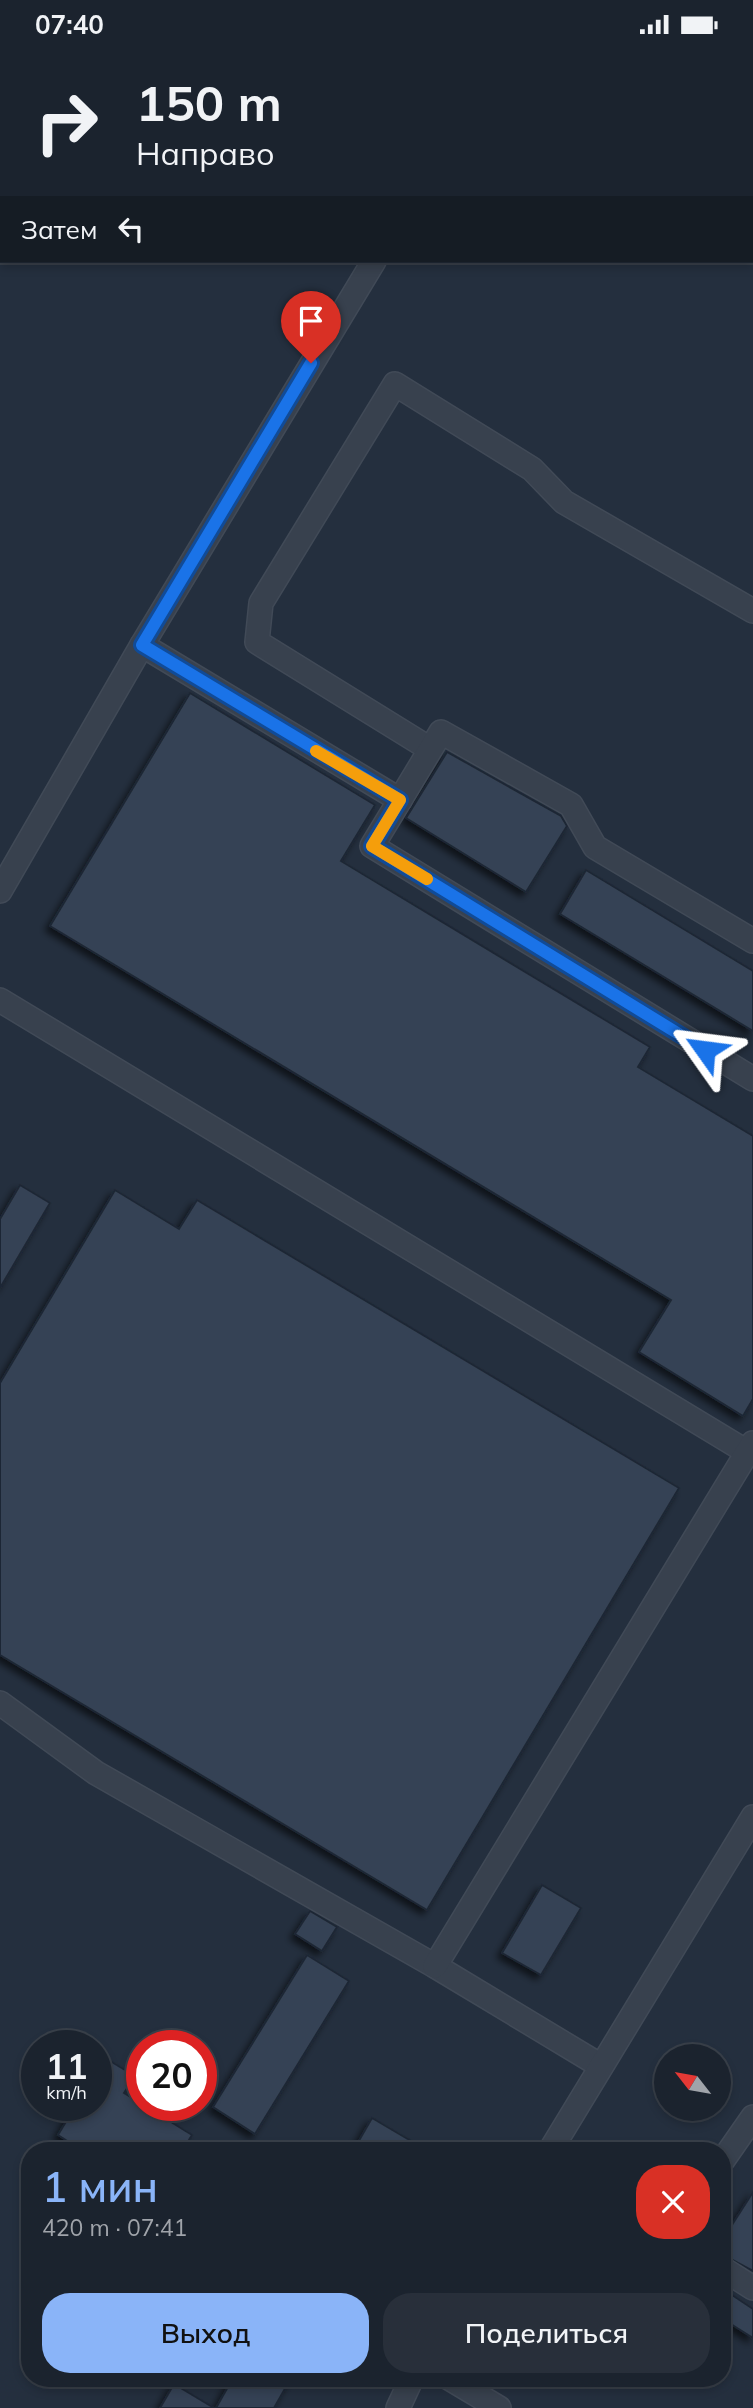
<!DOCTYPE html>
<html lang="ru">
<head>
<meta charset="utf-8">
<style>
	body { margin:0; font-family:Mulish,sans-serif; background:#282f3a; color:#f1f3f6; height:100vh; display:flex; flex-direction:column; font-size:26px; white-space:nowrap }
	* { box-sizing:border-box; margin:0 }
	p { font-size:23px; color:#a0a4aa }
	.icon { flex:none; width:38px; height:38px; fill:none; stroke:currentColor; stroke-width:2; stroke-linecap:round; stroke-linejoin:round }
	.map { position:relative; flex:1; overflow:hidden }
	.side { position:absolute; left:21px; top:2093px; width:710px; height:245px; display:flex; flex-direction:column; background:#1b232e; border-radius:28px; box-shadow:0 4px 10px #0003,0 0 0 2px #39404a }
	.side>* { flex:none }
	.top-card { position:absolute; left:0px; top:0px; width:754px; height:214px; box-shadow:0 4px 10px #0003,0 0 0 2px #39404a; background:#1b232e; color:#f1f3f6; overflow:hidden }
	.needle { width:46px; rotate:301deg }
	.buttons { position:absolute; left:654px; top:1995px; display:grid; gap:14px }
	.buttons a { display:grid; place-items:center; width:77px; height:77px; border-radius:50%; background:#1b232e; box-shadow:0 4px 10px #0003,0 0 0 2px #39404a; font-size:35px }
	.speed { position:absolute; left:21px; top:1981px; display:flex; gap:14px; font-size:35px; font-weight:700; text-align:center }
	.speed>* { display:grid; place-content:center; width:91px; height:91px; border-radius:50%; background:#1b232e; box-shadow:0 4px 10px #0003,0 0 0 2px #39404a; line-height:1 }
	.speed small { font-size:18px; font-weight:400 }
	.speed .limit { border:10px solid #d22; background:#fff; color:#111 }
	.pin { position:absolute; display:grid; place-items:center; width:60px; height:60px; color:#fff; margin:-72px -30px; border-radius:50% 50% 50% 0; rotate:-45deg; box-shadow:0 0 7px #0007 }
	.pin .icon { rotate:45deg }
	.me { position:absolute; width:77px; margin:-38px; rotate:301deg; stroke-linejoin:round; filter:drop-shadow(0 0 5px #0008) }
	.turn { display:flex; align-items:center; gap:24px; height:147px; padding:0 21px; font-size:32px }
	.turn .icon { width:91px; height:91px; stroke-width:2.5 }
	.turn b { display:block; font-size:49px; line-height:60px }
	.then { display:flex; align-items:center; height:66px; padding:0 21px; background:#0003; gap:14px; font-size:26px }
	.round { display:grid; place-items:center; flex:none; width:74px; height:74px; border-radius:28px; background:#282f3a }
	.headline { display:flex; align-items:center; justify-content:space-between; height:119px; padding:0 21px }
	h1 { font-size:42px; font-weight:600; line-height:52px; color:#8ab4f8 }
	.action { display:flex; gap:14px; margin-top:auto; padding:14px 21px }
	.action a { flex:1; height:80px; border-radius:28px; background:#8ab4f8; color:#111; font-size:28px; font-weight:600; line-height:80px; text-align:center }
	.action a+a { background:#282f3a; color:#f1f3f6 }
	.status { display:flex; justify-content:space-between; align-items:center; height:49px; padding:0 35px; background:#1b232e; direction:ltr }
	.status svg { height:19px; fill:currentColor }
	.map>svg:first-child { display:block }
</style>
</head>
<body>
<div class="status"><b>07:40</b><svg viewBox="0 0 49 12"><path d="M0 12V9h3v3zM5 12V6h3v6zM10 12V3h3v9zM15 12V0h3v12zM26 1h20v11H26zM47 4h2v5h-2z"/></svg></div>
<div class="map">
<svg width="753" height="2359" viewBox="0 0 753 2359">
	<defs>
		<filter id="shadow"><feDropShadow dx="-4.5" dy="4.5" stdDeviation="3.5" flood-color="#0009"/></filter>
	</defs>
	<rect width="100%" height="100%" fill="#242f3e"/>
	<g fill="#364354" stroke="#1f2835" stroke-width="2" filter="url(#shadow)">
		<polygon points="190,644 375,756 341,812 650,998 638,1018 753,1087 753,1350 743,1367 639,1303 671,1251 50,877"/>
		<polygon points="447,703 561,767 567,777 526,843 406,769"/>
		<polygon points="586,821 753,922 753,982 560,865"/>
		<polygon points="20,1136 50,1154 0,1239 0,1170"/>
		<polygon points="115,1141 179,1180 197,1151 679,1439 427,1861 0,1606 0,1334"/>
		<polygon points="542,1836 581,1859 541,1926 502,1904"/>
		<polygon points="310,1862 337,1878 322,1902 295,1885"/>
		<polygon points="307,1906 349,1932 255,2085 213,2058"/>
		<polygon points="105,2009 135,2027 124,2044 192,2086 182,2102 83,2102 58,2086 76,2056 96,2056 96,2023"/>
		<polygon points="372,2069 428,2102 353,2102"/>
		<polygon points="753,2143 753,2222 723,2206 723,2190"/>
		<polygon points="723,2240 753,2260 753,2289 723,2270"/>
		<polygon points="233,2329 291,2329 274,2359 216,2359"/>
		<polygon points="174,2335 214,2359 160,2359"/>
	</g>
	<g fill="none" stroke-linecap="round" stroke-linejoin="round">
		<g stroke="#414a57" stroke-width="26">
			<g id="minor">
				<polyline points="578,0 581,2"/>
				<polyline points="504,2 505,0"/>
				<polyline points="752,106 753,106"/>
				<polyline points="142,596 400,751 372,797 753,1030"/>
				<polyline points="430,700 257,593 261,554 395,335 532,420 564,453 753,562"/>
				<polyline points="400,751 441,683 571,756 595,798 753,892"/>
				<polyline points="0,842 142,596 374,212"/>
				<polyline points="0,951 747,1403"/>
				<polyline points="0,1654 96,1724 435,1917 601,2017"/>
				<polyline points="435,1917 753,1394"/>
				<polyline points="550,2102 753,1768"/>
				<polyline points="723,2111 753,2068"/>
				<polyline points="723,2220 753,2239"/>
				<polyline points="449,2329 499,2359"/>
				<polyline points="398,2359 412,2329"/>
			</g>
		</g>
		<use href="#minor" stroke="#38414e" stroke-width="23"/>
	</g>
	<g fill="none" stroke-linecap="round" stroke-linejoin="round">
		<g stroke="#114b97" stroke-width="18">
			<polyline id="route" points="311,314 142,596 400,751 372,797 705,1001"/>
		</g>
		<use href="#route" stroke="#1a73e8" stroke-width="12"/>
		<polyline stroke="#f59e0b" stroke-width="12" points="316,702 400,751 372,797 427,830"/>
	</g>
</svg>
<div class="buttons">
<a><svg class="needle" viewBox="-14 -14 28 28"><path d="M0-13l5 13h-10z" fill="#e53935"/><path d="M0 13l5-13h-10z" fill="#a0a4aa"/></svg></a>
</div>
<div class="speed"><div>11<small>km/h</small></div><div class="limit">20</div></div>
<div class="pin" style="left:311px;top:314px;background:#d93025"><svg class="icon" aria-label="arrive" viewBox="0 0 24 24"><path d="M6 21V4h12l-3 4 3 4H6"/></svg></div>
<svg class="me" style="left:705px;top:1001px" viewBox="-20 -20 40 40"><path d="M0-17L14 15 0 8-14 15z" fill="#1a73e8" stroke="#fff" stroke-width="4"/></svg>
<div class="top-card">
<div class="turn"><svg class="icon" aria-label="right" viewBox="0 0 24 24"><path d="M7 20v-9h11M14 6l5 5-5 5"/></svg><div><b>150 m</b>Направо</div></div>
<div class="then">Затем<svg class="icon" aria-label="left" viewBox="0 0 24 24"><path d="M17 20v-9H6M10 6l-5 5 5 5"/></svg></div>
</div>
<section class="side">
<div class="headline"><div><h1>1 мин</h1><p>420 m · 07:41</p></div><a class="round" style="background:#d93025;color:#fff"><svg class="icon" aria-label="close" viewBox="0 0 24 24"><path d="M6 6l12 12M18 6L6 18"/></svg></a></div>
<div class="action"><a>Выход</a><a>Поделиться</a></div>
</section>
</div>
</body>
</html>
